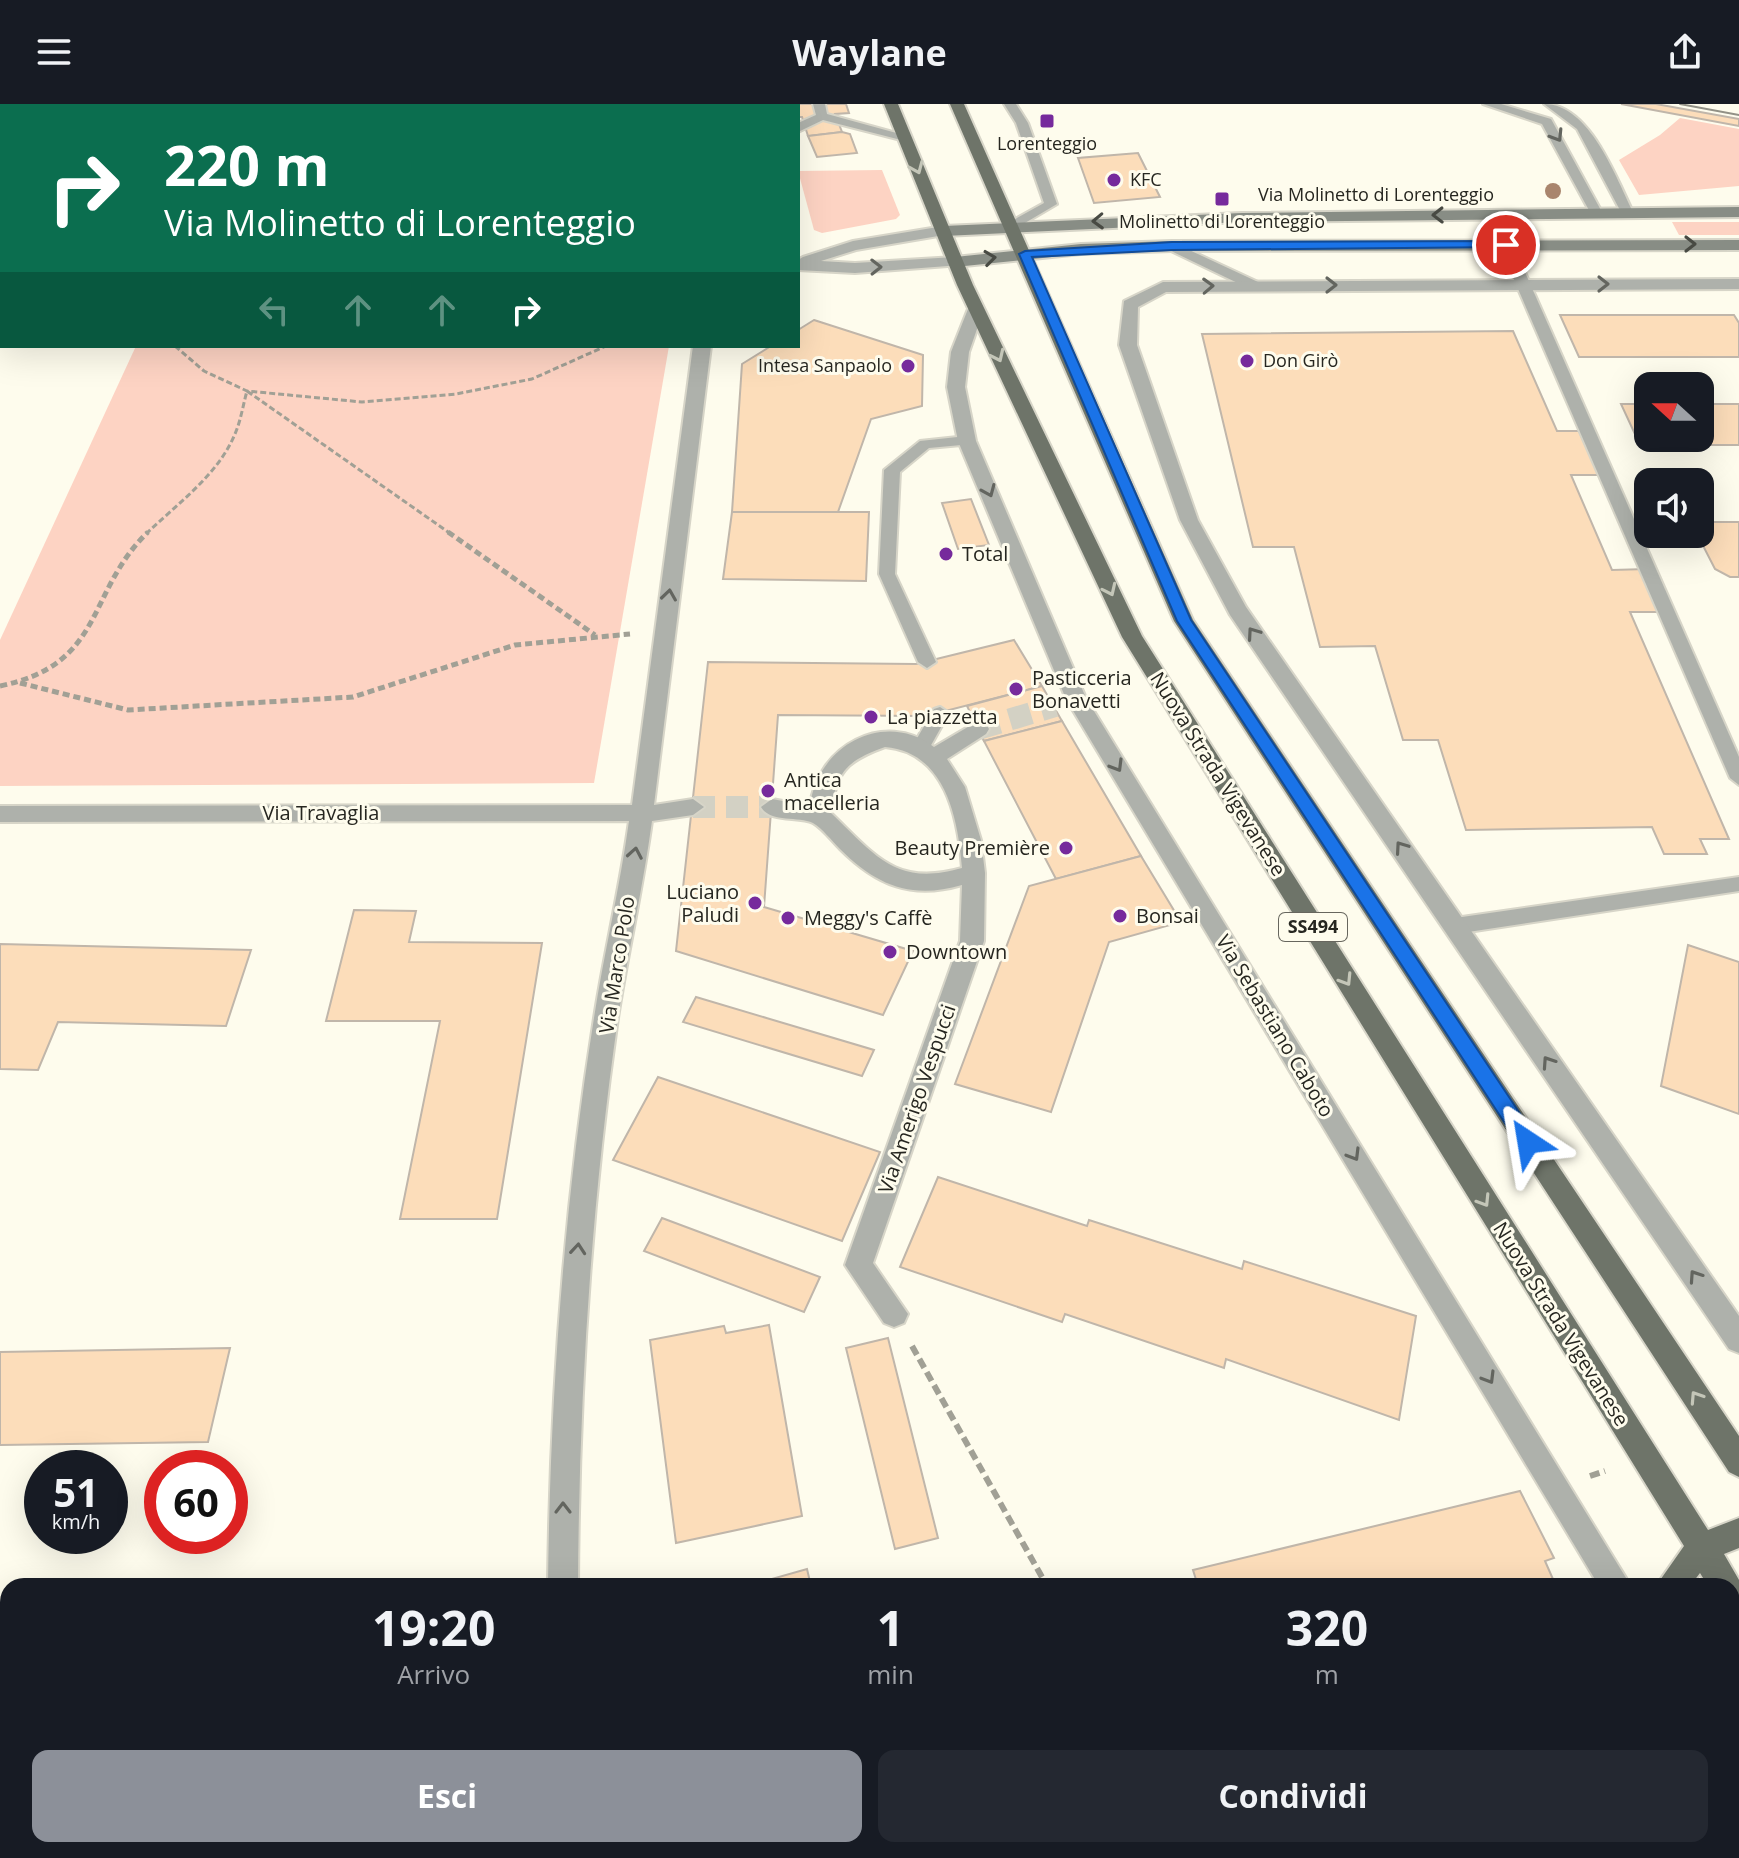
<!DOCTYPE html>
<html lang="it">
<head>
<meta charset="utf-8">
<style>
	body { margin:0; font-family:"Open Sans",sans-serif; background:#242831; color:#f1f3f6; height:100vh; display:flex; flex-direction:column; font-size:30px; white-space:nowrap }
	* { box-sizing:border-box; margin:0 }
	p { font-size:26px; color:#9ea1a6 }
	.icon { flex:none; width:44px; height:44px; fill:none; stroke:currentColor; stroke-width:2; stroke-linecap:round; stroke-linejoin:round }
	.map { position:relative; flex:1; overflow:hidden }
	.details { position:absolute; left:0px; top:1474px; width:1740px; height:280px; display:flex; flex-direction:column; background:#171b24; border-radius:24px 24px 0 0; box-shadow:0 8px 32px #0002 }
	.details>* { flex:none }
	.hud { position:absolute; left:0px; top:0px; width:800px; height:244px; box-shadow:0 8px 32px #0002; background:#0b6e4f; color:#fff; overflow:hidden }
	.needle { width:52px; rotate:291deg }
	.tools { position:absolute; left:1634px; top:268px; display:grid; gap:16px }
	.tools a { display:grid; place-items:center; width:80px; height:80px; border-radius:16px; background:#171b24; box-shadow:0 8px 32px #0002; font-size:40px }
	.speed { position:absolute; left:24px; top:1346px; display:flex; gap:16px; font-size:40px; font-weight:700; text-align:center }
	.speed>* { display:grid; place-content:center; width:104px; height:104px; border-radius:50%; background:#171b24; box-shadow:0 8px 32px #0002; line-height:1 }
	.speed small { font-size:20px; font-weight:400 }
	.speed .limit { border:12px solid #d22; background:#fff; color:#111 }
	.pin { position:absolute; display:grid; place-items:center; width:68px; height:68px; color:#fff; margin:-34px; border:4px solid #fff; border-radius:50%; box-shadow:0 2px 8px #0007 }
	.me { position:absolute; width:88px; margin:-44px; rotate:327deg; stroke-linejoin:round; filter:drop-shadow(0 0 6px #0008) }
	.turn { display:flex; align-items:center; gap:28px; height:168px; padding:0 32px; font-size:36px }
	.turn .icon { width:104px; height:104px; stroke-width:2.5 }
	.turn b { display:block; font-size:56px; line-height:68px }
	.lanes { display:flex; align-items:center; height:76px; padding:0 32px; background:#0003; justify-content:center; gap:40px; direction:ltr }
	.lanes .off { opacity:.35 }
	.eta { display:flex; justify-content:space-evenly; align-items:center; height:136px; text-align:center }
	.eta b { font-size:48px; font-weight:700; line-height:56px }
	.button { display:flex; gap:16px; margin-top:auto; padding:16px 32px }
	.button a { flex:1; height:92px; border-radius:16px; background:#8c9099; color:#fff; font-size:32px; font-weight:700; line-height:92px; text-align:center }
	.button a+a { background:#242831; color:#f1f3f6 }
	header { display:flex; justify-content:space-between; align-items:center; height:104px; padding:0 32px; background:#171b24; font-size:36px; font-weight:700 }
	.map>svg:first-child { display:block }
</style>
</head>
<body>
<header><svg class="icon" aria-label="menu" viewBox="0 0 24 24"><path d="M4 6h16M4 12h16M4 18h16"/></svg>Waylane<svg class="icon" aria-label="share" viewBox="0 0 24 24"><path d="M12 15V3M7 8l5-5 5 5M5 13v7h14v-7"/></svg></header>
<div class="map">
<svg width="1739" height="1754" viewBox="0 0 1739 1754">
	<rect width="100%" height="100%" fill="#fefced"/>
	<g fill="#fdd3c3">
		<polygon points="1680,14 1739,25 1739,82 1639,91 1619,56 1660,31"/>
		<polygon points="882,66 900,111 896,115 822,129 814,126 798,67"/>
		<polygon points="1672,118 1739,118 1739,131 1679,131"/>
		<polygon points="136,242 669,242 594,679 0,682 0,536"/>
	</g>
	<g fill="#fcddba" stroke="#c0b6aa" stroke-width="2">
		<polygon points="43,0 398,0 42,2"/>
		<rect x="541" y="0" width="113" height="2"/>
		<polygon points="784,0 846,0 849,9 835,10 842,28 808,32 802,13 798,13 798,2"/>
		<polygon points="1621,0 1656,0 1739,15 1739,22"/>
		<polygon points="842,28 850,30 857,49 817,53 808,32"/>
		<polygon points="1138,49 1160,93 1094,99 1078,54"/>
		<polygon points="1560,211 1734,211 1739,219 1739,253 1579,253"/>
		<polygon points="814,216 923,251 922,302 871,315 838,408 732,408 742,260 771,242 798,242 798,226"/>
		<polygon points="1513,227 1557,327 1579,327 1599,371 1571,371 1612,466 1647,465 1666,508 1630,508 1729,735 1700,735 1707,750 1664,750 1652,723 1466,726 1438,636 1403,636 1375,542 1320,543 1294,443 1253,443 1202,230"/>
		<polygon points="1621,300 1648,300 1648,334 1700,334 1700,300 1739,300 1739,341 1640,341"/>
		<polygon points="971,395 989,441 958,445 942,399"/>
		<polygon points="732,408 869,408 866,477 723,475"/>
		<polygon points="1739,418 1739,473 1730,473 1715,465 1697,430 1701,418"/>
		<polygon points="1014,536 1042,582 926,612 778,611 764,803 913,847 883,911 676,847 708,558 916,560"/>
		<polygon points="1042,582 1062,617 984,637 967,602"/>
		<polygon points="1062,617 1141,752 1056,775 984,637"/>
		<polygon points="1141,752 1181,818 1109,838 1051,1008 955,980 1029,782"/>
		<polygon points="354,806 416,807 409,838 542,839 497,1115 400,1115 440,917 326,917"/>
		<polygon points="0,840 251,846 226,922 58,918 38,966 0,965"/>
		<polygon points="1688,841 1739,858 1739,1010 1661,982"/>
		<polygon points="696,893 874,946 862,972 683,918"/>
		<polygon points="658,973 880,1048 842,1137 613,1056"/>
		<polygon points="938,1073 1087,1122 1089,1116 1242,1165 1244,1157 1416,1212 1399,1316 1226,1255 1224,1264 1065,1210 1062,1218 900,1163"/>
		<polygon points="662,1114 820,1173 804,1208 644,1147"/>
		<polygon points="769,1221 802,1412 676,1439 650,1236 724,1222 726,1229"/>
		<polygon points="888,1234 938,1434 895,1445 846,1244"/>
		<polygon points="230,1244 208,1338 0,1341 0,1248"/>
		<polygon points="1520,1387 1554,1454 1545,1457 1556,1482 1198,1482 1193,1466"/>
		<polygon points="807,1465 811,1482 747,1482"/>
		<polygon points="8,1528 8,1746 153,1746 137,1749 137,1754 0,1754 0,1530"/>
		<polygon points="153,1746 298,1746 298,1754 137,1754 137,1749"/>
	</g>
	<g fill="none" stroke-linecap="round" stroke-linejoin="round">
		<g stroke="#d3d1c4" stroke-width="22" stroke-dasharray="22 11" stroke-linecap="butt">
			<polyline points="978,625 1055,602"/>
			<polyline points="693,703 772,703"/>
		</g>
		<g stroke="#d7d5c8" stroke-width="4">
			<g id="lane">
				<polygon points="452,0 464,0 451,2"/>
				<polygon points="813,0 825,0 827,10 911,33 905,37 823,16 798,28 798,19 816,11"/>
				<polygon points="1004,0 1016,0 1028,19 1057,100 1013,126 1008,125 1008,119 1044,99 1016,19"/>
				<polygon points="1483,0 1501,0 1551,15 1603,110 1602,113 1591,110 1542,20"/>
				<path d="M1544,0C1590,0 1616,74 1634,110L1633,113L1622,110L1577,25Z"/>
				<rect x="0" y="60" width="2" height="8"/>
				<polygon points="1172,138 1258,178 1260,181 1248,184 1167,145 1167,139"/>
				<polygon points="1501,138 1513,141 1739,653 1739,681 1730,674 1499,141"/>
				<polygon points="967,332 972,334 972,340 929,344 900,368 895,470 936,558 927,564 918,558 879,470 884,366 920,337"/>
				<polygon points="940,603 949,609 930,643 927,648 915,648 912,643 934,605"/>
				<polygon points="1739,773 1739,787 1455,830 1448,828 1445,822 1448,816 1455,814"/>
			</g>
		</g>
		<g stroke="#d7d5c8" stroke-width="4">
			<g id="street">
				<polygon points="741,0 755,0 756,2 742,2"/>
				<polygon points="944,122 952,127 950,130 856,146 821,157 855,159 955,153 963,158 961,161 855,169 798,166 798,156 803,153 853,137"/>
				<polygon points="1739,175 1739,185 1166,188 1138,203 1137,241 1198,416 1246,503 1739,1212 1739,1249 1729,1245 1230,511 1180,416 1119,241 1124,197 1163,178"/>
				<rect x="0" y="196" width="2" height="10"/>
				<polygon points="976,200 984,205 969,248 965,283 976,337 1086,594 1631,1482 1599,1482 1066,595 958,337 947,283 951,248 968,205"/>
				<path d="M693,242H711L654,701L693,695L704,703L693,711L652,717C643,783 628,849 618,914C591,1102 579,1292 578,1482H548C550,1292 564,1102 594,914C604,849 620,783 629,717L0,718V702L632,701Z"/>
				<path d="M978,617L986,620L989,625L986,630L947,655L965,683L981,736L985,769L984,837L873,1159L908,1210L904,1219L894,1223L884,1219L845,1161L960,837L962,781C911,796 876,781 840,745C832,737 822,724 813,719C798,712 770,719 761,703L772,695L810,702C817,642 884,605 934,643ZM885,643C945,648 958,713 962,764C896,783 876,752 831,709C836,668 846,657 885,643Z"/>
				<rect x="572" y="1746" width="34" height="8"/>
				<polygon points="1141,1746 1197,1746 1193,1754 1138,1754"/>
			</g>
		</g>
		<g stroke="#d7d5c8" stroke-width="4">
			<g id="secondary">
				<polygon points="1739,103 1739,113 1242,118 944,132 936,127 944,122 1242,109"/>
				<polygon points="1739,136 1739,146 1172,147 1081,150 955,163 947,158 955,153 1081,140 1172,137"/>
			</g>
		</g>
		<g stroke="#d7d5c8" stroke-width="4">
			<g id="primary">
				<polygon points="884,0 898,0 973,181 1142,532 1708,1426 1739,1414 1739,1444 1724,1450 1739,1476 1739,1517 1732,1515 1732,1482 1708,1482 1700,1469 1690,1482 1656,1482 1684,1442 1122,533 957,181"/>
				<polygon points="950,0 964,0 1193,516 1739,1332 1739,1373 1729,1368 1174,517"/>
				<polygon points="1676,1746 1714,1746 1717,1754 1680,1754"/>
			</g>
		</g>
		<g stroke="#a1a095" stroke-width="3" stroke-dasharray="6 3" stroke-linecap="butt">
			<polyline points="175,242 204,267 247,287 362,298 456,290 532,275 606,242"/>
			<path d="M146,430C177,400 218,371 235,330C241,316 243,301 247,287L451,430"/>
		</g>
		<g stroke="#a1a095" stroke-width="5" stroke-dasharray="7 4" stroke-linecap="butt">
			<polyline points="448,428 595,531"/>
			<polyline points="20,579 128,606 353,593 515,541 630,530"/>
			<path d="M0,582C106,560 85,489 148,428"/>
		</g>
		<g stroke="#a1a095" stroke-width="6" stroke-dasharray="10 5" stroke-linecap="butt">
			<polyline points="912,1242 1047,1482"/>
			<polyline points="1590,1372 1605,1367"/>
		</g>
		<use href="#lane" fill="#aeb1ab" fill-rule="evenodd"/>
		<use href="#street" fill="#aeb1ab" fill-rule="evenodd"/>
		<use href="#secondary" fill="#888d85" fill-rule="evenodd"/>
		<use href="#primary" fill="#6e7469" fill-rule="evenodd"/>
		<polyline stroke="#929186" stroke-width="2" points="1680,0 1739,11"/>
	</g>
	<circle fill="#a9856d" cx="1553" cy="87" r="8"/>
	<defs><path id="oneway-chevron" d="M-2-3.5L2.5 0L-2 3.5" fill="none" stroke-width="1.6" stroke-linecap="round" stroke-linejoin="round" transform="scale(2)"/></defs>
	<g stroke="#63655f">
		<use href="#oneway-chevron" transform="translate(1557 32) rotate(58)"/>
		<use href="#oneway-chevron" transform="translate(876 163) rotate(-1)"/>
		<use href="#oneway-chevron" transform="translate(1603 180)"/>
		<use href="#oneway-chevron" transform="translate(1331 181)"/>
		<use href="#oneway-chevron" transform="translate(1208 182) rotate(-2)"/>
		<use href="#oneway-chevron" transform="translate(989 387) rotate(67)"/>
		<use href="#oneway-chevron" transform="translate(669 491) rotate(-82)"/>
		<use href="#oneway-chevron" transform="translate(1253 529) rotate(-125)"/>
		<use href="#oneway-chevron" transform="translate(1117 662) rotate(59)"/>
		<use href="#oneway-chevron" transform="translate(1401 743) rotate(-125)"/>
		<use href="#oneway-chevron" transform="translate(635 749) rotate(-80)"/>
		<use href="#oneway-chevron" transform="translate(1548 958) rotate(-124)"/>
		<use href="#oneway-chevron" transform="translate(1354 1051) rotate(59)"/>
		<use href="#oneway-chevron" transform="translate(578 1145) rotate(-85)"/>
		<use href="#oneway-chevron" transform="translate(1695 1172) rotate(-124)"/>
		<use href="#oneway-chevron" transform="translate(1489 1274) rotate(59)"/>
		<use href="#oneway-chevron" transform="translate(563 1404) rotate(-90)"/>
	</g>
	<g stroke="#c4c6b8">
		<use href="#oneway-chevron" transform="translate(917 64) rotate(67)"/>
		<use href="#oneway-chevron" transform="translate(998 252) rotate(65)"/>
		<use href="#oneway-chevron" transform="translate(1110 486) rotate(65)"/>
		<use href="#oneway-chevron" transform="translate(1346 876) rotate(58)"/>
		<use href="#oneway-chevron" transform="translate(1484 1097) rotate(58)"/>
		<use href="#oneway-chevron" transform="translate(1696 1293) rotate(-123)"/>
	</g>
	<g stroke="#484a43">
		<use href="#oneway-chevron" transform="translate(1438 111) rotate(179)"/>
		<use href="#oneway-chevron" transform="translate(1098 117) rotate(178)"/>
		<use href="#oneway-chevron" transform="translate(1690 140)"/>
		<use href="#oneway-chevron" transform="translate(990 154) rotate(-7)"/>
	</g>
	<polygon fill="#1a73e8" stroke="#114b97" stroke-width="2" points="1506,137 1510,138 1510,143 1172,146 1032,153 1191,516 1535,1032 1538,1038 1535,1044 1528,1047 1521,1044 1177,517 1019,150 1025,147 1172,138"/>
	<g fill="#762a9c" stroke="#fefced" stroke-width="3">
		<rect x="1039" y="9" width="16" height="16" rx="4"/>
		<circle cx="1114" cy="76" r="8"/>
		<rect x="1214" y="87" width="16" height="16" rx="4"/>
		<circle cx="1247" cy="257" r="8"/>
		<circle cx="908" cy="262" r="8"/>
		<circle cx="946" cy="450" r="8"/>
		<circle cx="1016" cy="585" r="8"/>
		<circle cx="871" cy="613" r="8"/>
		<circle cx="768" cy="687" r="8"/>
		<circle cx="1066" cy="744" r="8"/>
		<circle cx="755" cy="799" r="8"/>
		<circle cx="1120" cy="812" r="8"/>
		<circle cx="788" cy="814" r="8"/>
		<circle cx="890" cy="848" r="8"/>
	</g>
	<g text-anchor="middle" stroke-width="6" stroke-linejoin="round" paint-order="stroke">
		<g font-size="18" fill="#262620" stroke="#fefced">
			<text x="1047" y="46">Lorenteggio</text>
			<text x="1130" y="82" text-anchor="start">KFC</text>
			<text x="1222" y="124">Molinetto di Lorenteggio</text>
			<text x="1263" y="263" text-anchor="start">Don Girò</text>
			<text x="892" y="268" text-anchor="end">Intesa Sanpaolo</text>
		</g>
		<g font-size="18" fill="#262620" stroke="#fefced">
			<text x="1376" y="97">Via Molinetto di Lorenteggio</text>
		</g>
		<rect fill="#fefced" stroke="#67665e" stroke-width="2" x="1279" y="809" width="68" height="28" rx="6"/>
		<g font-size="18" font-weight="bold" fill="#262620">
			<text x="1313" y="829">SS494</text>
		</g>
		<g font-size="20" fill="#262620" stroke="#fefced" text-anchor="start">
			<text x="962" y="457">Total</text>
			<text x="1032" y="581">Pasticceria<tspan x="1032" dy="23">Bonavetti</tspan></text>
			<text x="887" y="620">La piazzetta</text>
			<text x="784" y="683">Antica<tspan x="784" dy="23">macelleria</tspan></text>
			<text x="1050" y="751" text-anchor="end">Beauty Première</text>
			<text x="739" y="795" text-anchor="end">Luciano<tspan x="739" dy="23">Paludi</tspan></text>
			<text x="1136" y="819">Bonsai</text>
			<text x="804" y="821">Meggy's Caffè</text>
			<text x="906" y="855">Downtown</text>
		</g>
		<g font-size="20" fill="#262620" stroke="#fefced">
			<text transform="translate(1218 670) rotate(58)" y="7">Nuova Strada Vigevanese</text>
			<text x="321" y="716">Via Travaglia</text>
			<text transform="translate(617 861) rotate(-81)" y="7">Via Marco Polo</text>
			<text transform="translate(1275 922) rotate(59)" y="7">Via Sebastiano Caboto</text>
			<text transform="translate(917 995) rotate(-71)" y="7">Via Amerigo Vespucci</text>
			<text transform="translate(1561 1220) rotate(58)" y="7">Nuova Strada Vigevanese</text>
		</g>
	</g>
</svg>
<div class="tools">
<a><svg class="needle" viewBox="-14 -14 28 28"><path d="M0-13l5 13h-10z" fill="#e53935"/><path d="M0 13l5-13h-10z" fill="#9ea1a6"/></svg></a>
<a><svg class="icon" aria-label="sound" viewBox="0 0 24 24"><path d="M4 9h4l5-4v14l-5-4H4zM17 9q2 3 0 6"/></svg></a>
</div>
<div class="speed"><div>51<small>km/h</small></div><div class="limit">60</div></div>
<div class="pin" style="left:1506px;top:141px;background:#d93025"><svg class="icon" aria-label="arrive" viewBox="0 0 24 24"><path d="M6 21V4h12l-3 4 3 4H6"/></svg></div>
<svg class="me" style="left:1528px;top:1038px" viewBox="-20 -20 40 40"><path d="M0-17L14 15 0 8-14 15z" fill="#1a73e8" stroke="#fff" stroke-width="4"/></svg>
<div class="hud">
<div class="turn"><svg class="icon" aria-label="right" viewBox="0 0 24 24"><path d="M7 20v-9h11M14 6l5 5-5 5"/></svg><div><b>220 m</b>Via Molinetto di Lorenteggio</div></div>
<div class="lanes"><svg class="icon off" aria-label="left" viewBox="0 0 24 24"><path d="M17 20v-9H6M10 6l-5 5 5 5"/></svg><svg class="icon off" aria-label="ahead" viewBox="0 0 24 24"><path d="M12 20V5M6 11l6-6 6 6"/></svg><svg class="icon off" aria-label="ahead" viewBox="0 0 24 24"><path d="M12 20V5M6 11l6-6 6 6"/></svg><svg class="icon" aria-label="right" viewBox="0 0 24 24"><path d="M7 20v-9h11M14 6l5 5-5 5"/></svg></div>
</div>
<section class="details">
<div class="eta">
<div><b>19:20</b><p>Arrivo</p></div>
<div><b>1</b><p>min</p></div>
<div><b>320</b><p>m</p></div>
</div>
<div class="button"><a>Esci</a><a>Condividi</a></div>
</section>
</div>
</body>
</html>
